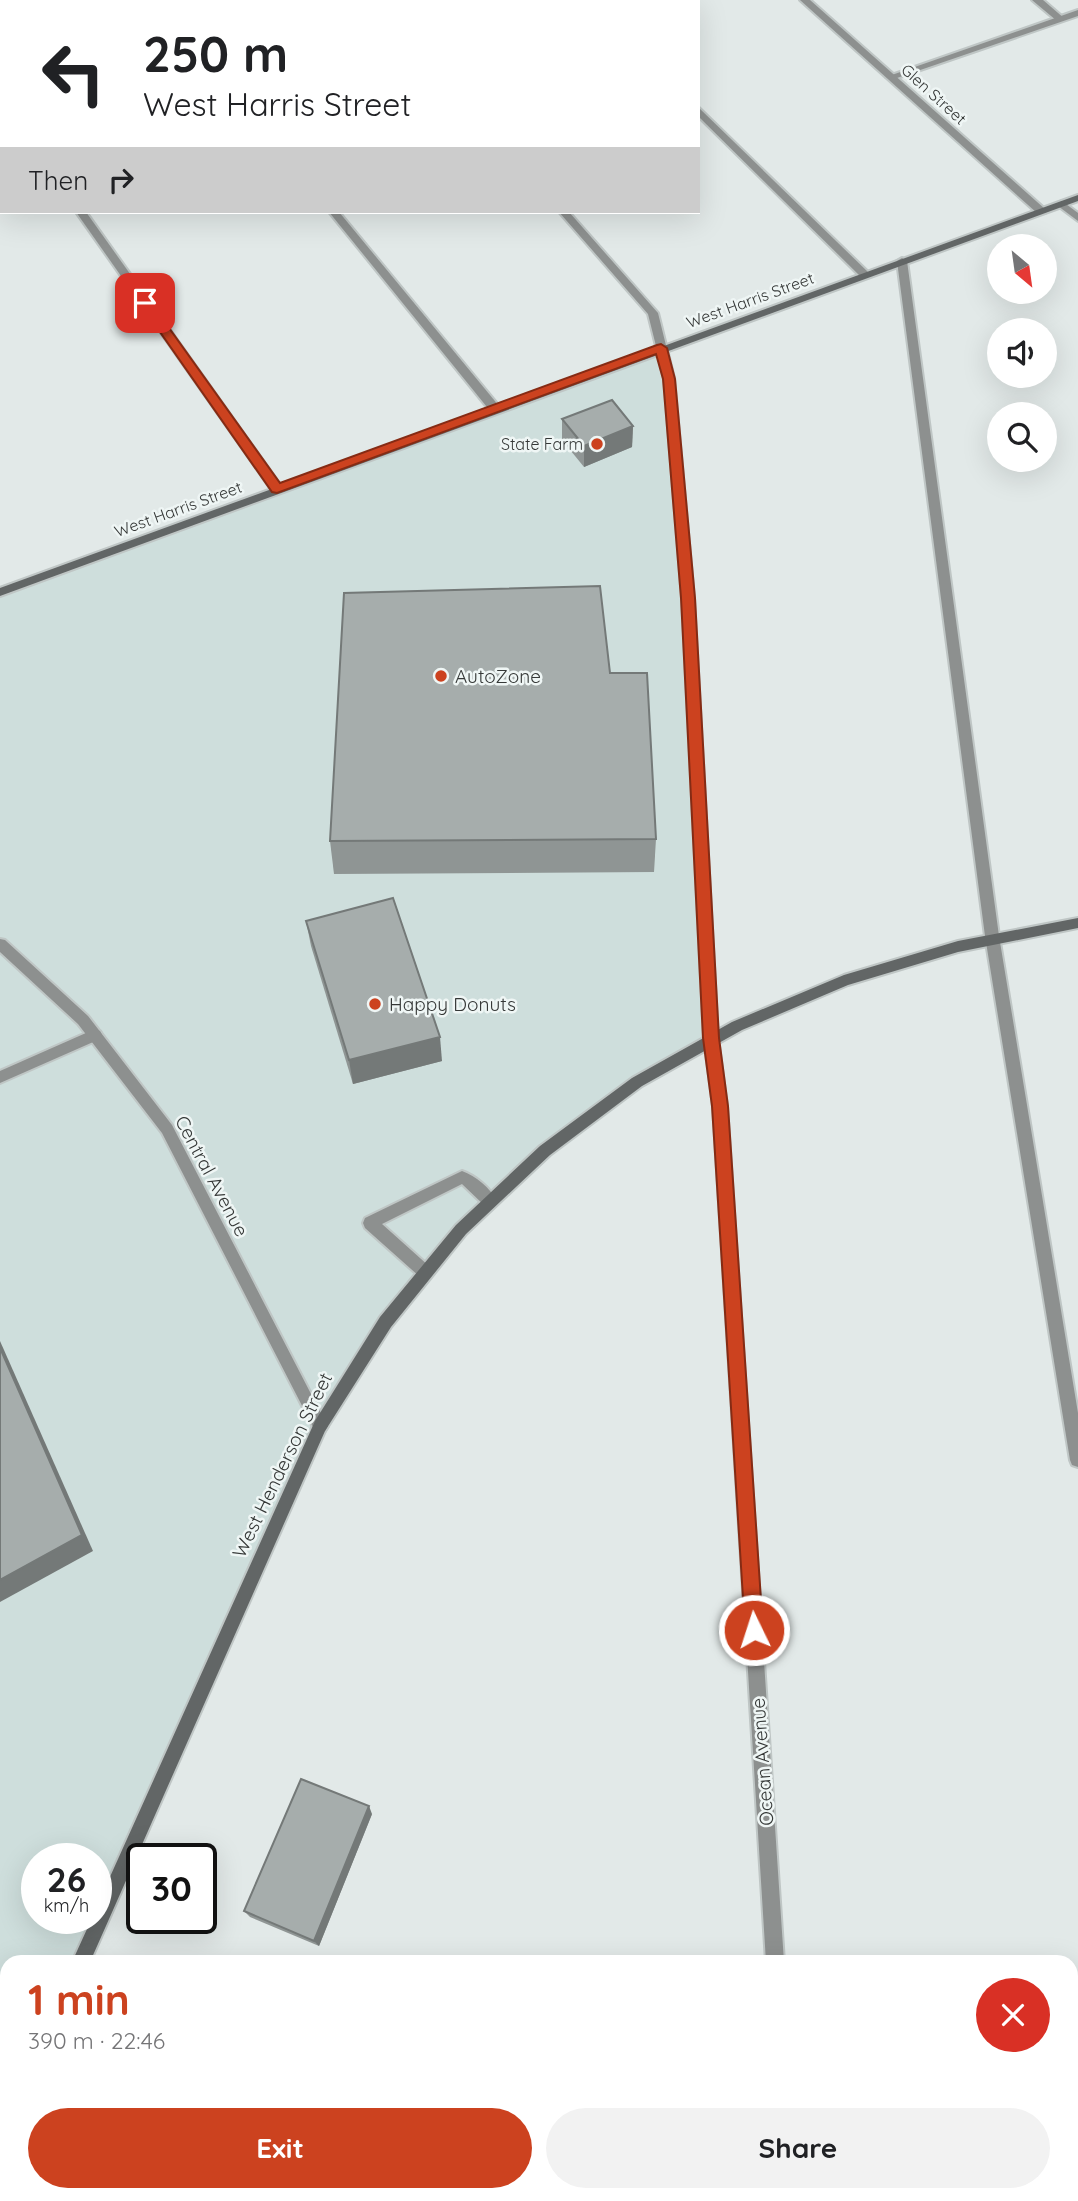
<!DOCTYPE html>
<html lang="en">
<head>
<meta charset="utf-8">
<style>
	body { margin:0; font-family:Quicksand,sans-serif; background:#f2f2f2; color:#202124; height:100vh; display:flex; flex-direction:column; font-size:26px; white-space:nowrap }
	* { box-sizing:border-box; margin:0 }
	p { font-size:23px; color:#757577 }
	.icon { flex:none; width:38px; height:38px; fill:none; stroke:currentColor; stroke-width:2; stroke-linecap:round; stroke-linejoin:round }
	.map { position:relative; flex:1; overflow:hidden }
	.side { position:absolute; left:0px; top:1955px; width:1078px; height:247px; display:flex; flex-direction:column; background:#fff; border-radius:21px 21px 0 0; box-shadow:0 7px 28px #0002 }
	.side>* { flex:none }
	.banner { position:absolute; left:0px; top:0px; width:700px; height:214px; box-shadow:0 7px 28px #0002; background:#fff; color:#202124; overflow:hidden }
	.needle { width:46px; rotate:151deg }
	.buttons { position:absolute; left:987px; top:234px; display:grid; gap:14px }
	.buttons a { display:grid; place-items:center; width:70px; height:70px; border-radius:50%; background:#fff; box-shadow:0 7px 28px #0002; font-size:35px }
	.speed { position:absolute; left:21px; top:1843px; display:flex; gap:14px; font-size:35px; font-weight:700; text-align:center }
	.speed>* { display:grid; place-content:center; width:91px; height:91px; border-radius:50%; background:#fff; box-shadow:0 7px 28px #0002; line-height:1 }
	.speed small { font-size:18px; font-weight:400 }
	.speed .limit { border:4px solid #111; border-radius:10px; background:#fff; color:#111 }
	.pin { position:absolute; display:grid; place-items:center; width:60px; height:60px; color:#fff; margin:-30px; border-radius:14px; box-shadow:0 4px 10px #0006 }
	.me { position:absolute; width:77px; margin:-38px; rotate:356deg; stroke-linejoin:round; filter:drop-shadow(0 0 5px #0008) }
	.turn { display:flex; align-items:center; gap:24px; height:147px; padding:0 28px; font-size:32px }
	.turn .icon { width:91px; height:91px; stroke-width:2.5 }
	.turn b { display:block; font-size:49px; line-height:60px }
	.then { display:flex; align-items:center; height:66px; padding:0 28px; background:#0003; gap:14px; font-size:26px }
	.round { display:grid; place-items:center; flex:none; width:74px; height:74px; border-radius:37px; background:#f2f2f2 }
	.summary { display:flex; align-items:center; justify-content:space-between; height:119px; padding:0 28px }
	h1 { font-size:42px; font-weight:700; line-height:52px; color:#cc421f }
	.button { display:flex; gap:14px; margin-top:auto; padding:14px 28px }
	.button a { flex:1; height:80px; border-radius:42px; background:#cc421f; color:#fff; font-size:28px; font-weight:700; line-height:80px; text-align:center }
	.button a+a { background:#f2f2f2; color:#202124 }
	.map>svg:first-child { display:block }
</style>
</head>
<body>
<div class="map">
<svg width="1078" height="2201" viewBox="0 0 1078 2201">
	<rect width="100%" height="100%" fill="#e2e9e8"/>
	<path fill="#cededc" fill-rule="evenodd" d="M661,348L669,378L711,1039L606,1102L425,1272L320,1426L81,1962H7V2127L0,2142V592ZM37,1858H96V1918H37Z"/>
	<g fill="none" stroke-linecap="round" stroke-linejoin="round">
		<g stroke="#bfc6c5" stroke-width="4">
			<g id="service">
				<polygon points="581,0 591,0 592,2 583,2"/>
				<polygon points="1032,0 1043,0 1065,19 1057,21"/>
				<polygon points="698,107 869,273 869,277 861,277 698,116"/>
				<polygon points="329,212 339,212 499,406 499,412 491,412"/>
				<polygon points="902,258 907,261 999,936 1078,1413 1078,1467 1072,1465 1070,1460 985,936 897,261"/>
				<polygon points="95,1029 100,1031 102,1035 100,1039 0,1083 0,1071"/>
				<path d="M462,1171C476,1176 490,1188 497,1201L495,1206L490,1207L485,1206L462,1184L382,1224L430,1267L432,1272L430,1277L425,1279L420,1277L365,1228L363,1223L365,1218Z"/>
			</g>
		</g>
		<g stroke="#bfc6c5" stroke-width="4">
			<g id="minor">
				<polygon points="33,0 43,0 43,2 34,2"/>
				<polygon points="241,0 255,0 240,2"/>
				<polygon points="376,0 386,0 386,2 377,2"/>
				<polygon points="1078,10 1078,16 894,79 886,77"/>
				<rect x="0" y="71" width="2" height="6"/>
				<polygon points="0,95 2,96 2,104 0,103"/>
				<polygon points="76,212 86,212 281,486 281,492 273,492"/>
				<polygon points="559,212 569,212 658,313 674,378 694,598 718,1039 727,1106 784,1962 766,1962 713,1106 704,1039 682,598 664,378 648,314"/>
				<polygon points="0,939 5,940 88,1016 172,1125 325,1421 328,1426 325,1431 320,1433 315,1431 162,1133 78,1024 0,952"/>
				<rect x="782" y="2194" width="18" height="7"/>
			</g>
		</g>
		<g stroke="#bfc6c5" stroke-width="4">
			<g id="tertiary">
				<polygon points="800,0 810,0 1045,209 1045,213 1037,213"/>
				<polygon points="1062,201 1078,213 1078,221 1058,206 1057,204"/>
			</g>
		</g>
		<g stroke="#bfc6c5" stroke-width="4">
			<g id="secondary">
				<polygon points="1078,195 1078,201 0,596 0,588"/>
				<polygon points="1078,918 1078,928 958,952 848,985 742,1030 642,1086 550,1155 466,1234 391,1327 325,1431 90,1962 72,1962 92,1918 96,1918 96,1908 315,1421 380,1317 456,1225 540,1146 632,1078 732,1022 844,975 958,941"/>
				<polygon points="7,2118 7,2148 0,2151 0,2121"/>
			</g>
		</g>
		<use href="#service" fill="#8d908f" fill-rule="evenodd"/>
		<use href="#minor" fill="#8d908f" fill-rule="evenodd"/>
		<use href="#tertiary" fill="#8d908f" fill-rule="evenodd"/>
		<use href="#secondary" fill="#626666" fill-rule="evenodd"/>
	</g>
	<g fill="#8f9594">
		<polygon points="562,419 633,426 632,447 584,467 562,440"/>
		<polygon points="610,673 656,839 654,872 334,874 330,841"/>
		<polygon points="306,921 442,1061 353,1084 311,946"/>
		<polygon points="372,1814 319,1946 250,1917 244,1911"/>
	</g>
	<g fill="#747978">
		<polygon points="633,426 632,447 584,467 584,446"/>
		<polygon points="440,1037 442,1061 353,1084 349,1060"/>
		<polygon points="0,1341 93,1551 0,1602"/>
		<polygon points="369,1806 372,1814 319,1946 314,1941"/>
	</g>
	<g fill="#a6adac" stroke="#747978" stroke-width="2">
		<polygon points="612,400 633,426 584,446 562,419"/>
		<polygon points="600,586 610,673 647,673 656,839 330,841 344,593"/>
		<polygon points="393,898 440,1037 349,1060 306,921"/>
		<polygon points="0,1348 82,1535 0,1580"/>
		<polygon points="301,1779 369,1806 314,1941 244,1911"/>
	</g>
	<polygon fill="#cc421f" stroke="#852b14" stroke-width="2" points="145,299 149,300 280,483 657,345 661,344 667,348 675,379 695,598 719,1038 728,1106 763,1630 760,1637 754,1640 747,1637 745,1630 712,1106 703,1038 681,598 663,379 656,354 277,493 272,492 141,305 139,303"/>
	<g fill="#cc421f" stroke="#eff6f5" stroke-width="2.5">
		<circle cx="597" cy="444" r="7"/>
		<circle cx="441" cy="676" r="7"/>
		<circle cx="375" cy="1004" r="7"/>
	</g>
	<g text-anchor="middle" stroke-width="5" stroke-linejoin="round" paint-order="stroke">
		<g font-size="16" fill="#353837" stroke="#eff6f5">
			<text transform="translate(934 94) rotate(42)" y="6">Glen Street</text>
			<text transform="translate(750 300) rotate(-20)" y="6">West Harris Street</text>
			<text transform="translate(178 509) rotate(-20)" y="6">West Harris Street</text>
		</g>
		<g font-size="16" fill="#353837" stroke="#eff6f5" text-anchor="end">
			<text x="583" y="450">State Farm</text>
		</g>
		<g font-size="19" fill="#353837" stroke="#eff6f5" text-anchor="start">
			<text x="455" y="683">AutoZone</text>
			<text x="389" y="1011">Happy Donuts</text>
		</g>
		<g font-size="19" fill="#353837" stroke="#eff6f5">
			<text transform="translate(212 1176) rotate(62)" y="7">Central Avenue</text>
			<text transform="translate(282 1465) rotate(-64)" y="7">West Henderson Street</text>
			<text transform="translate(762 1762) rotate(-94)" y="7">Ocean Avenue</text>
		</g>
	</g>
</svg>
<div class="buttons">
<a><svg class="needle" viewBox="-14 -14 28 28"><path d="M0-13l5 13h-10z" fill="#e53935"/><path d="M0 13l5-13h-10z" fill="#757577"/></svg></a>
<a><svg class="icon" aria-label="sound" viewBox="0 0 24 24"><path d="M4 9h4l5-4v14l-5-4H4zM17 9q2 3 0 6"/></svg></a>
<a><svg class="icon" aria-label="search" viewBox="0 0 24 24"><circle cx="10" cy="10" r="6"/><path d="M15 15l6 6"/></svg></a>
</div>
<div class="speed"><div>26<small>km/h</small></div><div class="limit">30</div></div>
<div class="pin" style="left:145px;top:303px;background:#d93025"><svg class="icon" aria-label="arrive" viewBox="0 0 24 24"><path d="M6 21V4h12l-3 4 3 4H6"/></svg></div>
<svg class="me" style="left:754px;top:1630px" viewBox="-20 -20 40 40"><circle r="17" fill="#cc421f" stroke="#fff" stroke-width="3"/><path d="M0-11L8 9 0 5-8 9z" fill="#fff"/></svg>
<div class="banner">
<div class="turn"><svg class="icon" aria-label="left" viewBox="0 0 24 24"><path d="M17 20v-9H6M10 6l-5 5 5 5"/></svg><div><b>250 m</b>West Harris Street</div></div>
<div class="then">Then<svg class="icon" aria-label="right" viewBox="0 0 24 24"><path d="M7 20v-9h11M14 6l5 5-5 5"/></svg></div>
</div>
<section class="side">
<div class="summary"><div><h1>1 min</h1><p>390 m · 22:46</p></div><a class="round" style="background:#d93025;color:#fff"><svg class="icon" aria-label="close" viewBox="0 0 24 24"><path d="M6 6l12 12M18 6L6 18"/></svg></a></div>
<div class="button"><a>Exit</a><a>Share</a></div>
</section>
</div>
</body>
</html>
